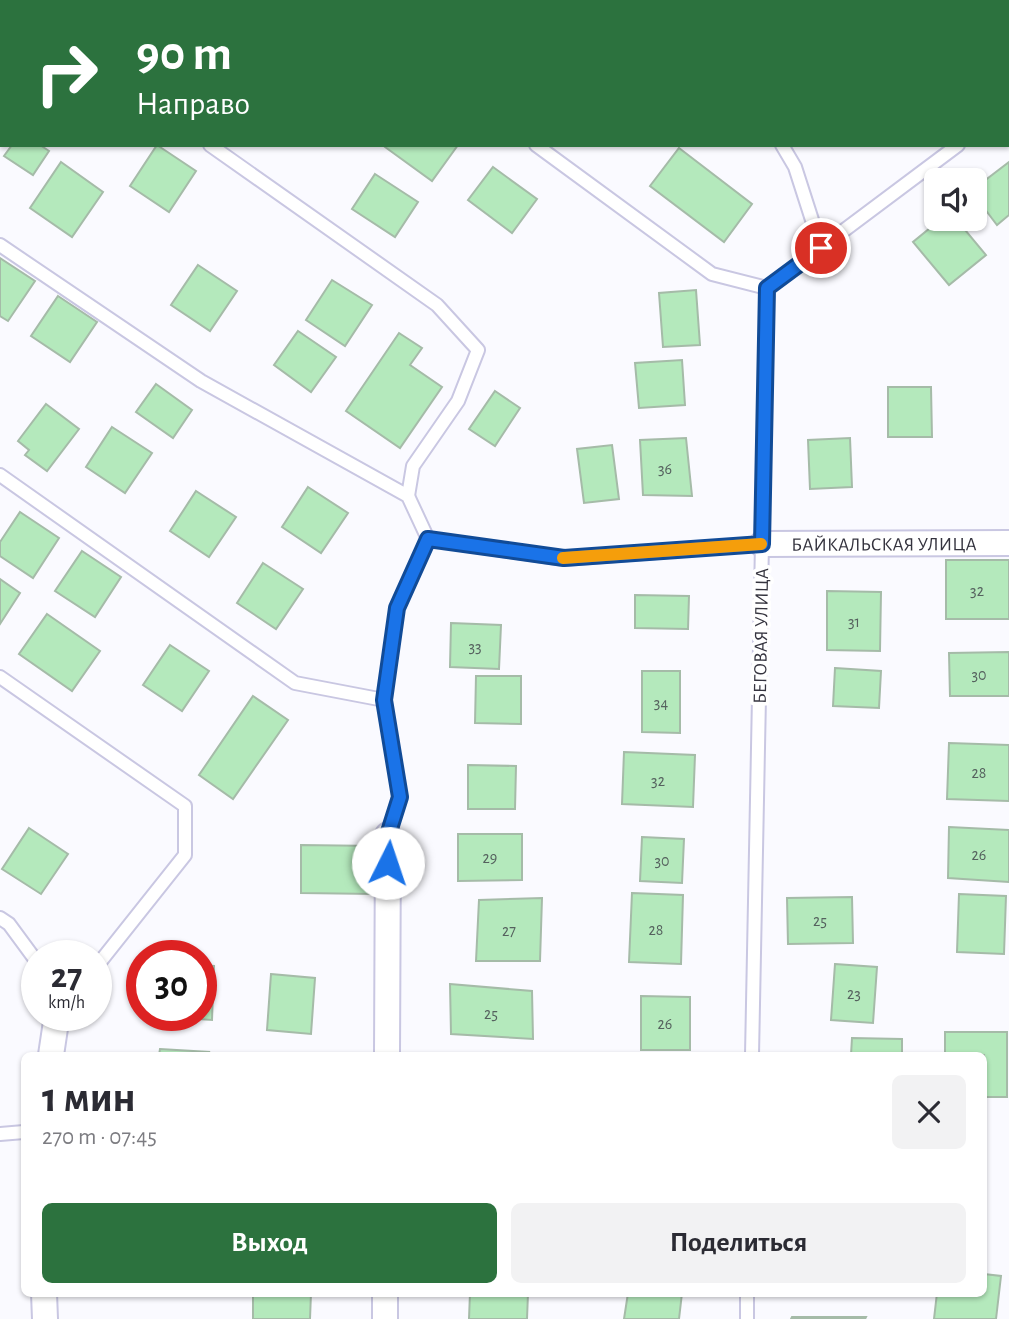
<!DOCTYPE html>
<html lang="ru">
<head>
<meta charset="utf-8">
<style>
	body { margin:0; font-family:"Alegreya Sans",sans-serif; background:#f2f2f3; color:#2b2b33; height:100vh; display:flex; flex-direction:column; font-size:26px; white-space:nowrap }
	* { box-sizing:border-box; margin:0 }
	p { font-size:23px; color:#7c7c81 }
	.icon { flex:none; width:38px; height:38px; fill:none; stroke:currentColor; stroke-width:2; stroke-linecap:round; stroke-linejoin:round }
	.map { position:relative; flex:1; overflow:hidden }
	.sheet { position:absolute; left:21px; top:1052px; width:966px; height:245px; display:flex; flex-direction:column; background:#fff; border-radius:10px; box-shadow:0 2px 5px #0004 }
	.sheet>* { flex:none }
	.banner { position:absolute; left:0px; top:0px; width:1010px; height:147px; box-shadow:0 2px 5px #0004; background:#2c723e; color:#fff; overflow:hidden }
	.controls { position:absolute; left:924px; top:168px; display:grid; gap:14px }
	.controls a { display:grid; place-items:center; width:63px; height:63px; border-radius:10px; background:#fff; box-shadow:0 2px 5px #0004; font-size:35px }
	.speed { position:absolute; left:21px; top:940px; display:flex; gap:14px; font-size:35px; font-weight:700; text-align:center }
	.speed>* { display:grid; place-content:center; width:91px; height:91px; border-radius:50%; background:#fff; box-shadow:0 2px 5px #0004; line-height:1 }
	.speed small { font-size:18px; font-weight:400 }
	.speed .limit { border:10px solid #d22; background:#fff; color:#111 }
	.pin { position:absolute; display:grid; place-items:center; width:60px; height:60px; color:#fff; margin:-30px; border:4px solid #fff; border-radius:50%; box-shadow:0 2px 7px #0007 }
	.me { position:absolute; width:77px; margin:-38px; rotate:4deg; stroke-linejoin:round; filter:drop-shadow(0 0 5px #0008) }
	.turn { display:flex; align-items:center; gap:24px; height:147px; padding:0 21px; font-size:32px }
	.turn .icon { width:91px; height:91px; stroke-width:2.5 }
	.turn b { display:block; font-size:49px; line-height:60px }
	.round { display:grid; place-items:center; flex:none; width:74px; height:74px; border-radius:10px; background:#f2f2f3 }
	.head { display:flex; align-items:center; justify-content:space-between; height:119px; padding:0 21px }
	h1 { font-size:42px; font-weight:700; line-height:52px }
	.action { display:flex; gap:14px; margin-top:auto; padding:14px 21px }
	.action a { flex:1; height:80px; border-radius:10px; background:#2c723e; color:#fff; font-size:28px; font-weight:700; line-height:80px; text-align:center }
	.action a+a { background:#f2f2f3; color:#2b2b33 }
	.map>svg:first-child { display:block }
</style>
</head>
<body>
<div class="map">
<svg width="1009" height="1319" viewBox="0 0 1009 1319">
	<rect width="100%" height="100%" fill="#fafaff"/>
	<g fill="#b4e9bc" stroke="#a5bba8" stroke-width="2">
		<polygon points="113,0 157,0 160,2 112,2"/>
		<polygon points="931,0 982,0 980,2"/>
		<polygon points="12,145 40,145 49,151 33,175 4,156"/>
		<polygon points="157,145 196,171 169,212 130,186"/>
		<polygon points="386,145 458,145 432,181 385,147"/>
		<polygon points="679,148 752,204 724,242 650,186"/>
		<polygon points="61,162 103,192 72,237 30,208"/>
		<polygon points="1009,162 1009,215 997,225 975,196 975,188"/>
		<polygon points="493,167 537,199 512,233 468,200"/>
		<polygon points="375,174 418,202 395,237 352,209"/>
		<polygon points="941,219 956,219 986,255 949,285 913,242"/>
		<polygon points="0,258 35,281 8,321 0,316"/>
		<polygon points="198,265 237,291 210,331 171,305"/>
		<polygon points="332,280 372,305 345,346 306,320"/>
		<polygon points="696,290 700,345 663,347 659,293"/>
		<polygon points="58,296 97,322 70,362 31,336"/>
		<polygon points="298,331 336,357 311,392 274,365"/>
		<polygon points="399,333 422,348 410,365 442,387 400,448 346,411"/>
		<polygon points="682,360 685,405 639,408 635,363"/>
		<polygon points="156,384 192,410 173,438 136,412"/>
		<polygon points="888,387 931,387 932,437 888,437"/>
		<polygon points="495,391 520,408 495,446 469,429"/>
		<polygon points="46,404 79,429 47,471 25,455 29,450 18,441"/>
		<polygon points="112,427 152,453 125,493 86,467"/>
		<polygon points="686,438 692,496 643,495 640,440"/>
		<polygon points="850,438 852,487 810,489 808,440"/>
		<polygon points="612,445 619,499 584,503 577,449"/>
		<polygon points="308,487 348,513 321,553 282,527"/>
		<polygon points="196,491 236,517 209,557 170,531"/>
		<polygon points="20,512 59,538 33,578 0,556 0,542"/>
		<polygon points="82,551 121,577 95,617 55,591"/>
		<rect x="946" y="560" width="63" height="59"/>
		<polygon points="263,563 303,589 276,629 237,603"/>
		<polygon points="0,579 20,593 0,624"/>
		<polygon points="827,591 881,592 880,651 827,650"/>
		<polygon points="635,595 689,596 688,629 635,628"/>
		<polygon points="47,614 100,651 72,691 19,654"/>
		<polygon points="451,623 501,625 499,669 450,667"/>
		<polygon points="170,645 209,671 182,711 143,685"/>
		<polygon points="1009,652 1009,696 950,696 949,653"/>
		<polygon points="835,668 881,671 879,708 833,706"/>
		<polygon points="642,671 680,671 680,733 642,732"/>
		<polygon points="476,676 521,676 521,724 475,723"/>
		<polygon points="253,696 288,720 233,799 199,775"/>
		<polygon points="949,743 1009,745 1009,801 947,799"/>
		<polygon points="624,752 695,755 693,807 622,804"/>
		<polygon points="468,765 516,766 515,809 468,809"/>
		<polygon points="949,827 1009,830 1009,882 948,878"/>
		<polygon points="29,828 68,854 41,894 2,869"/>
		<polygon points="458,834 522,834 522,880 458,881"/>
		<polygon points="642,837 684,839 682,883 640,881"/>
		<polygon points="301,845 376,846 375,894 301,893"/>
		<polygon points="632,893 683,895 681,964 629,962"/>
		<polygon points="959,894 1006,896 1004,954 957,952"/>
		<polygon points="852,897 853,943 788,944 787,898"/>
		<polygon points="542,898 540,961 476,961 479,900"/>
		<polygon points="835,964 877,967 873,1023 831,1020"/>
		<polygon points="201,965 214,966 212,1020 183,1018 183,1015 201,1015"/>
		<polygon points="271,974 315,978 311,1034 267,1030"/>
		<polygon points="450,984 532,991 533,1039 451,1034"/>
		<polygon points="641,996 690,997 690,1050 641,1050"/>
		<polygon points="945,1032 1007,1032 1007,1097 984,1097 984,1055 945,1055"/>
		<polygon points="852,1038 902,1039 902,1055 851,1055"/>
		<polygon points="160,1049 209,1052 208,1055 159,1055"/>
		<polygon points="984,1274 1001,1276 996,1319 934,1319 937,1293 984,1293"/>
		<polygon points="253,1293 311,1293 310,1319 253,1319"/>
		<polygon points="470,1293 528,1293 527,1319 469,1319"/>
		<polygon points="628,1293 682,1293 679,1319 624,1319"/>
		<polygon points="792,1317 866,1317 865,1319 791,1319"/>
	</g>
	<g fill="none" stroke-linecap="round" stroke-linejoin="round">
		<g stroke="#c9c7e2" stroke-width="16">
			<g id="service">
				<polyline points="0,0 2,2"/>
				<polyline points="337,0 340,2"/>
				<polyline points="684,0 687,2"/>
				<polyline points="700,2 701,0"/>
				<polyline points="1008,108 1009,107"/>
				<polyline points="210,145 437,305 478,350 458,401 413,466 408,496"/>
				<polyline points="536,145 712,274 767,288"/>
				<polyline points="782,145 795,167 821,248"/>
				<polyline points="0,245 201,381 408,496 428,539"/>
				<polyline points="0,475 295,683 384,700"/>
				<polyline points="0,677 185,806 185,855 96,967"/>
				<polyline points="388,835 400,798 384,700 397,608 428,539 564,559 762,544"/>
				<polyline points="0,918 9,924 37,962"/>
				<polyline points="752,1055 767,288 958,145"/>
				<polyline points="0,1134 24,1132"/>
				<polyline points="747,1319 747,1293"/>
			</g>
		</g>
		<g stroke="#c9c7e2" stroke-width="28">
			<g id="minor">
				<path id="s1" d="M762,544L1009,543"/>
				<polyline points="51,1055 57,1015"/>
				<polyline points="387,1055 388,835"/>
				<polyline points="44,1293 45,1319"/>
				<polyline points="385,1319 385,1293"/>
			</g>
		</g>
		<use href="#service" stroke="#fff" stroke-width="12"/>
		<use href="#minor" stroke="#fff" stroke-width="24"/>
	</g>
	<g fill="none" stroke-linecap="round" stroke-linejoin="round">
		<g stroke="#114b97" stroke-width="18">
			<polyline id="route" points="388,863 388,835 400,797 384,700 397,608 428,539 564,558 762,544 767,288 821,248"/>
		</g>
		<use href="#route" stroke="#1a73e8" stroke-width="12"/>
		<polyline stroke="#f59e0b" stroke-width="12" points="563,558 761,544"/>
	</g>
	<g text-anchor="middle" stroke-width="7" stroke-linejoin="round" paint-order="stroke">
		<g font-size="16" fill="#55615e">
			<text x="665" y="474">36</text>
			<text x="977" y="596">32</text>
			<text x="854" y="627">31</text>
			<text x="475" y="652">33</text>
			<text x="979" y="680">30</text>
			<text x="661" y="708">34</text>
			<text x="979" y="778">28</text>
			<text x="658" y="786">32</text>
			<text x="979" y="860">26</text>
			<text x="490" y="863">29</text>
			<text x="662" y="866">30</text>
			<text x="820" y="926">25</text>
			<text x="656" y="935">28</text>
			<text x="509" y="936">27</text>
			<text x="854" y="999">23</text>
			<text x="491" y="1019">25</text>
			<text x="665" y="1029">26</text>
		</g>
		<g font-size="19" fill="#35343f" stroke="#fff">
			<text dy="7" stroke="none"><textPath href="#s1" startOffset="122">БАЙКАЛЬСКАЯ УЛИЦА</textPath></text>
			<text transform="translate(760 636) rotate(-89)" y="7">БЕГОВАЯ УЛИЦА</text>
		</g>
	</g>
</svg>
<div class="controls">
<a><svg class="icon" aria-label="sound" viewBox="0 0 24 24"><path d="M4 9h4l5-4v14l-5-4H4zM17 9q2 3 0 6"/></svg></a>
</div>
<div class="speed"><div>27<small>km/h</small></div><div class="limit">30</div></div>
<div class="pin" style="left:821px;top:248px;background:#d93025"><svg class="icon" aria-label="arrive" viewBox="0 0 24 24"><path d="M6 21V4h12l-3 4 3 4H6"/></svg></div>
<svg class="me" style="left:388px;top:863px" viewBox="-20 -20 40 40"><circle r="19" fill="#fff"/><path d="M0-13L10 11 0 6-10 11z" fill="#1a73e8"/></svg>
<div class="banner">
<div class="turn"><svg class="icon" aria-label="right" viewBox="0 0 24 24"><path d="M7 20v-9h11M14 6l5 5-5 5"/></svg><div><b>90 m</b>Направо</div></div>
</div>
<section class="sheet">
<div class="head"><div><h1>1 мин</h1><p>270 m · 07:45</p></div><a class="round"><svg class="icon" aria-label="close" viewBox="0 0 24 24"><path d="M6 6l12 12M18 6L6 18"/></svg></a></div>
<div class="action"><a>Выход</a><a>Поделиться</a></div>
</section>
</div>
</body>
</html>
